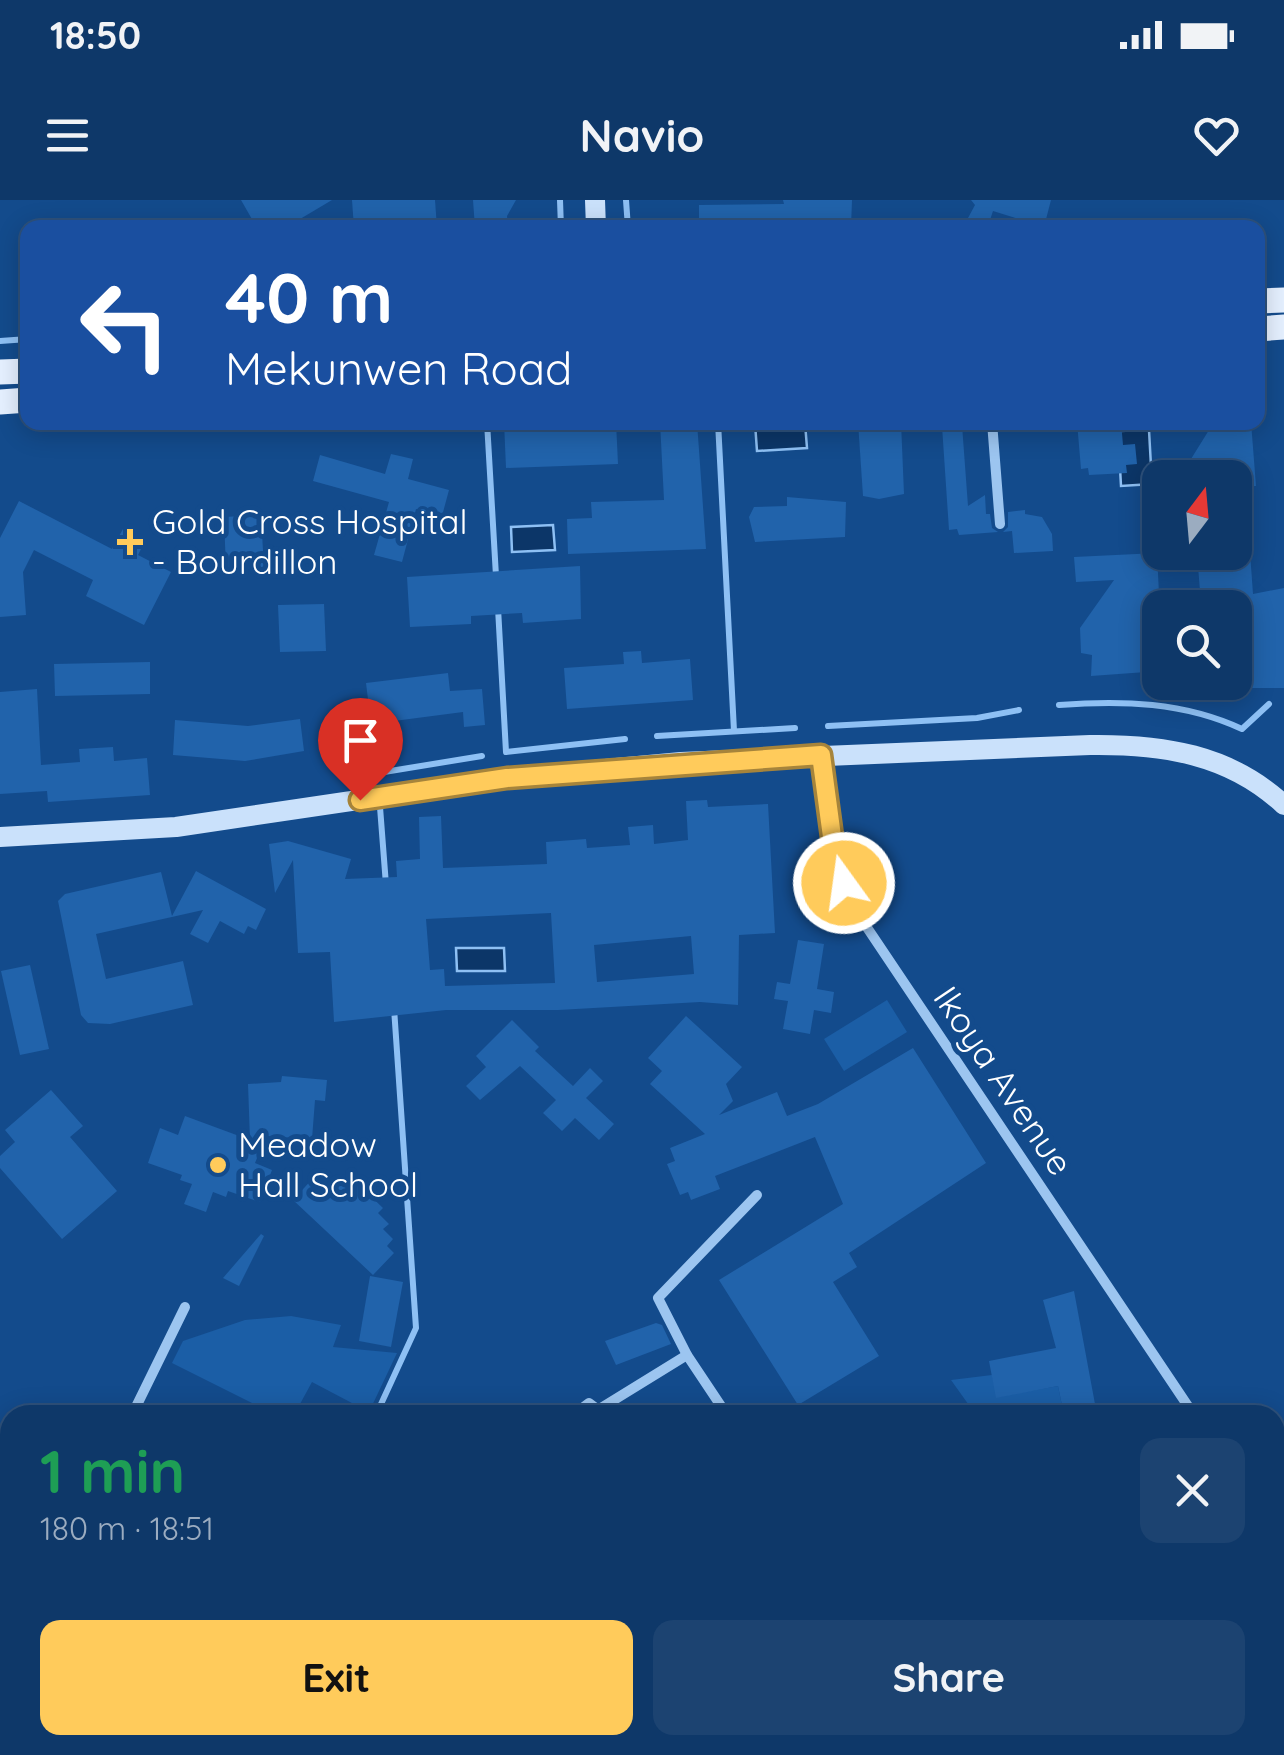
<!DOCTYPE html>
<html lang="en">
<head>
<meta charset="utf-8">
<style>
	body { margin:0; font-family:Quicksand,sans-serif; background:#1c4371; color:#f1f3f6; height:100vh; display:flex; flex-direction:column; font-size:38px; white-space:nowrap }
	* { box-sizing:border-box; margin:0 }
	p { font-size:32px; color:#9bacc0 }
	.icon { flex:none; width:55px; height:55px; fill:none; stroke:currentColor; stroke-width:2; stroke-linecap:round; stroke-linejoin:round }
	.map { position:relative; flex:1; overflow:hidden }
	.details { position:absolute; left:0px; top:1205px; width:1285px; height:350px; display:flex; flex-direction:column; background:#0e3869; border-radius:30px 30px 0 0; box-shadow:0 5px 25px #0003,0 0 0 2px #2e527d }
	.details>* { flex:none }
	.banner { position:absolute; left:20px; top:20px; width:1245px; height:210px; border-radius:20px; box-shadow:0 5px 25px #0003,0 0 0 2px #2e527d; background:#1a4fa0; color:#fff; overflow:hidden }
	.needle { width:65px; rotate:16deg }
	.fabs { position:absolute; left:1142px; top:260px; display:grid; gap:20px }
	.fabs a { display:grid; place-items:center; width:110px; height:110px; border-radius:20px; background:#0e3869; box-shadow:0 5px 25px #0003,0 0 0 2px #2e527d; font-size:50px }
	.pin { position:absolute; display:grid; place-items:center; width:85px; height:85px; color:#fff; margin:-102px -42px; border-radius:50% 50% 50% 0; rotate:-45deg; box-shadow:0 0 10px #0007 }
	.pin .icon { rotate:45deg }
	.me { position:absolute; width:110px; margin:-55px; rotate:346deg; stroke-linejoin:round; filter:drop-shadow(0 0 8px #0008) }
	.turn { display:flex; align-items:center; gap:35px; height:210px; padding:0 40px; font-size:45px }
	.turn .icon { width:130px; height:130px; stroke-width:2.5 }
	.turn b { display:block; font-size:70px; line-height:85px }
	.round { display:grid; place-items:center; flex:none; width:105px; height:105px; border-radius:20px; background:#1c4371 }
	.headline { display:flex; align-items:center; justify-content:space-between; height:170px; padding:0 40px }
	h1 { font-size:60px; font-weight:700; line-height:75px; color:#1e9e55 }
	.cta { display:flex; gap:20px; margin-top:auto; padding:20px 40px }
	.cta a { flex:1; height:115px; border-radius:20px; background:#ffcb5b; color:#111; font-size:40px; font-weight:700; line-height:115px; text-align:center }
	.cta a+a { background:#1c4371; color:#f1f3f6 }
	.status { display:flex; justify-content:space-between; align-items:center; height:70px; padding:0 50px; background:#0e3869; direction:ltr }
	.status svg { height:28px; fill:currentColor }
	header { display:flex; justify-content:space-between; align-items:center; height:130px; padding:0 40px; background:#0e3869; font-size:45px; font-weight:700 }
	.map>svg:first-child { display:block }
</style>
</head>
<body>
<div class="status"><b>18:50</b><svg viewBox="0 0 49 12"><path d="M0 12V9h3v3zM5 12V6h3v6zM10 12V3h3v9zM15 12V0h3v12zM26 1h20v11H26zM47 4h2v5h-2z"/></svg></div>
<header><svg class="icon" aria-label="menu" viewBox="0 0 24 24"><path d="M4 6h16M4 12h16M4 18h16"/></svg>Navio<svg class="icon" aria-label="heart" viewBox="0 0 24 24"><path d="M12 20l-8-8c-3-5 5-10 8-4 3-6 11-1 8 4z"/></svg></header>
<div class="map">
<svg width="1284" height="1555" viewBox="0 0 1284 1555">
	<rect width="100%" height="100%" fill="#134b8c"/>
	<g fill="#1b5ea6">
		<polygon points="887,800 907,832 844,871 824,839"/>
		<polygon points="291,1116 341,1125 333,1147 397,1153 369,1212 312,1182 294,1215 276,1215 172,1163 183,1141 245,1120"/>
		<polygon points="992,1175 997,1197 1058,1186 1064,1215 976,1215 951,1180"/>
	</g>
	<g fill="#0c3668" stroke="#8ec0f4" stroke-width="2.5">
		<polygon points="755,223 805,223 807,248 757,251"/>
		<polygon points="1149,230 1152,284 1121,286 1118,231"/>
		<polygon points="553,325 555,350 512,352 511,327"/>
		<polygon points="456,748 504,748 505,771 457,771"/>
		<polygon points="0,1500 10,1502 10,1545 114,1545 133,1555 0,1555"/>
	</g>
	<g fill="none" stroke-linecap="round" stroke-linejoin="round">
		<g stroke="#8ec0f4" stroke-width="6">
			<polyline points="560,0 561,28"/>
			<polyline points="626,0 628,28"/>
			<polyline points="0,141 28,139"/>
			<polyline points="487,222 496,376"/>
			<polyline points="718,222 734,531"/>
			<polyline points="498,408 506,552 625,539"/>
			<path d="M1059,505C1122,500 1184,502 1242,529L1269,504"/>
			<polyline points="828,526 977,518 1019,510"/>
			<polyline points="657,536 795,528"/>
			<polyline points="378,573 482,556"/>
			<polyline points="380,607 386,685"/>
			<polyline points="376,1215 416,1128 394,808"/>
			<polyline points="1276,1291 1284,1292"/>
			<polyline points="217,1555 222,1545"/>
			<polyline points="920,1555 923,1545"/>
		</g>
	</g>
	<g fill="#2163ab" fill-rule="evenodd">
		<polygon points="241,0 332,0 285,28 257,28"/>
		<polygon points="352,0 435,0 437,28 354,28"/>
		<polygon points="473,0 516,0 507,16 508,28 475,28"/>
		<polygon points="783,0 852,0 851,28 786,28 785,23 699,18 699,5 784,4"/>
		<polygon points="971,0 1051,0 1044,27 993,11 989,23 968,18 975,5"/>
		<polygon points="504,222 616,222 618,264 506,268"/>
		<polygon points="660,222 697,222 706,349 568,354 567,319 592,318 591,302 664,300"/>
		<polygon points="858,222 901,222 904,294 879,299 863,296"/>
		<polygon points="1077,222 1121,222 1123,245 1135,244 1137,264 1126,265 1127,273 1089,275 1088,268 1081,269"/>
		<polygon points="1214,222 1251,222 1256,286 1235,287 1235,278 1192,278 1191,259"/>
		<polygon points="962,225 968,306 985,295 986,314 990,314 992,328 998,332 959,335 957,329 949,330 942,226"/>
		<polygon points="391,254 413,259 408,279 449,290 442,316 416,309 402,362 374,355 389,302 313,281 320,255 385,274"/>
		<polygon points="787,297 846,302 845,337 755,342 749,317 754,307 787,306"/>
		<polygon points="19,301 112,349 123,329 145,341 138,355 171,372 144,425 86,396 93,380 34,350 23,372 26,415 0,417 0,338"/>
		<polygon points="1025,310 1025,314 1042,317 1052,334 1053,351 1014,353 1012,331 1003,332 1008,327 1008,312"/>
		<polygon points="261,315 264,368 226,370 224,317"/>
		<polygon points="1250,352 1253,394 1284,388 1284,488 1247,488 1246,413 1235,414 1235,408 1160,408 1160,471 1091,476 1092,455 1081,453 1080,428 1114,380 1076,382 1074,357 1157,353 1159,394 1200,391 1197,354"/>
		<polygon points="580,366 581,419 523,423 522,413 471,416 471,424 410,427 407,377"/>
		<polygon points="324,404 326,451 280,452 278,405"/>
		<polygon points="641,451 642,463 690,459 693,500 567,509 564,468 624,464 623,452"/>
		<polygon points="150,462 150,494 55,496 54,464"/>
		<polygon points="448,473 450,491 482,489 485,525 464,527 463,512 371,524 366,483"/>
		<polygon points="37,489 41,565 80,562 79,549 113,547 114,561 147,558 150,595 48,602 47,591 0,594 0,492"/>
		<polygon points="300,519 304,551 245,561 173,555 175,520 248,526"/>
		<path d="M707,600L708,607L768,604L775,733L739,735L738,805L700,802L558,810H446L334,822L330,752L298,753L293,660L275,693L269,644L288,641L351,659L345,679L397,677L396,661L420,659L419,617L441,616L443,668L547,664L546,642L586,639L587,648L630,645L628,627L653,625L654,644L688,640L686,601ZM551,713L555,783L445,786L444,769L430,770L426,719ZM691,736L694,774L597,782L594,745Z"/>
		<polygon points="196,671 266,709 256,730 248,726 244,734 220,721 208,743 190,734 203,710 96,734 106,779 183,761 193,805 110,824 88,823 81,815 58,701 65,694 161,672 172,716"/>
		<polygon points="798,740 824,744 817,789 834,792 831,813 814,810 810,834 783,829 788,801 774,799 777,782 790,784"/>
		<polygon points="30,765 49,849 20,855 1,771"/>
		<polygon points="686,816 742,867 726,884 733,901 719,915 777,892 787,916 818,904 913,848 986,963 849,1053 857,1067 833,1082 879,1156 798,1205 719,1080 843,1004 815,937 715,976 720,989 691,1000 688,992 680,995 667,964 675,961 670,948 705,934 650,884 662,871 648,858"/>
		<polygon points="512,820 539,847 535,851 573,886 590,868 603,881 586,898 614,924 599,940 575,918 562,931 543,913 556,900 520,866 480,900 466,886 486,867 476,856"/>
		<polygon points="282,876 327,880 325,901 315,900 312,939 266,936 255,963 272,970 260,1002 228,991 226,997 213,992 206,1012 184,1004 192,984 180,980 182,975 148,963 160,928 178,935 185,916 250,940 248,884 281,882"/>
		<polygon points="51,890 83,926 70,937 117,991 62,1039 0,968 0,956 15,942 5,930"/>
		<polygon points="327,974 338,984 343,979 353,989 358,984 383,1008 378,1013 389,1024 383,1029 393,1039 387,1046 394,1053 373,1075 293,1000 316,975 322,980"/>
		<polygon points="261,1034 264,1036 239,1086 223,1078"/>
		<polygon points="370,1076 403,1082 391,1147 359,1141"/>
		<polygon points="1074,1091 1095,1204 1063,1210 1058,1186 996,1198 989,1161 1056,1148 1043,1100"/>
		<polygon points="656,1123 662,1125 671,1144 616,1165 605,1141"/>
	</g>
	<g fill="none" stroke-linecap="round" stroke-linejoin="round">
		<g stroke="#9cc5f0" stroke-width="10">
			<polyline points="992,222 1000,324"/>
			<path d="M821,555C830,621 837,669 868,729L1194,1215"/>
			<polyline points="601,1208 687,1155"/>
			<polyline points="132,1215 185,1107"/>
			<polyline points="573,1215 589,1203 605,1215"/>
			<polyline points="727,1215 687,1155 658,1098 757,995"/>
			<polyline points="939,1545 945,1555"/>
			<polyline points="1062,1545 1069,1555"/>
		</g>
		<g stroke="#cae1fb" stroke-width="20">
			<polyline points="595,0 596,28"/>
			<path d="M0,637L176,627L507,578L681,562L1090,545C1162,544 1230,554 1284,605"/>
			<polyline points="1275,1354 1284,1348"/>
			<polyline points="0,1385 10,1390"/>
			<polyline points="327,1545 345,1555"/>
			<polyline points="974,1555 989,1545"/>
		</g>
		<g stroke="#e5f0ff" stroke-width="25">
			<polyline points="1258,101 1284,100"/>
			<polyline points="1258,129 1284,127"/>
			<polyline points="0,172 28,171"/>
			<polyline points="0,202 28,200"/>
		</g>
	</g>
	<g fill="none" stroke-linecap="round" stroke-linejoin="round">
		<g stroke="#a6843b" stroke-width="25">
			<polyline id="route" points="360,600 507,578 821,555 833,644 844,683"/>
		</g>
		<use href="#route" stroke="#ffcb5b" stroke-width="18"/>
	</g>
	<g fill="#ffcb5b" stroke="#134b8c" stroke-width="4">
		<path d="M125 327h10v10h10v10h-10v10h-10v-10h-10v-10h10z"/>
		<circle cx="218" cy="965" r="10"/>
	</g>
	<g text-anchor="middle" stroke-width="10" stroke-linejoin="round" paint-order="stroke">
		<g font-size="35" fill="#fff" stroke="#134b8c" text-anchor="start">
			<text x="152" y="334">Gold Cross Hospital<tspan x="152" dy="40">- Bourdillon</tspan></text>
			<text x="238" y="957">Meadow<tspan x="238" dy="40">Hall School</tspan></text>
		</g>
		<g font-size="35" fill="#fff" stroke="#134b8c">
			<text transform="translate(1003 881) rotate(56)" y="12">Ikoya Avenue</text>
		</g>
	</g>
</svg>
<div class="fabs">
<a><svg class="needle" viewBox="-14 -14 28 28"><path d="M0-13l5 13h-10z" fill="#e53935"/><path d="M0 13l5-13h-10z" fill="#9bacc0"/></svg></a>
<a><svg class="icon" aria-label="search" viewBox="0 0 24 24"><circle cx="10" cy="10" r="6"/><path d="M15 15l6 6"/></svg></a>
</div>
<div class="pin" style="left:360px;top:600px;background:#d93025"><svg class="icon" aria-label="arrive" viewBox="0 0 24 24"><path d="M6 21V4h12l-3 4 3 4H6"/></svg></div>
<svg class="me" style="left:844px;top:683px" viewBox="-20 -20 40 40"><circle r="17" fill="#ffcb5b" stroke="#fff" stroke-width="3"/><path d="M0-11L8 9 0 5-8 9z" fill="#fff"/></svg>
<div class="banner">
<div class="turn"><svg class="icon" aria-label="left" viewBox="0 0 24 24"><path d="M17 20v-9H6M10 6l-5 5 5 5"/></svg><div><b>40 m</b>Mekunwen Road</div></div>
</div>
<section class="details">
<div class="headline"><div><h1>1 min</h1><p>180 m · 18:51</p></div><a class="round"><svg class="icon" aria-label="close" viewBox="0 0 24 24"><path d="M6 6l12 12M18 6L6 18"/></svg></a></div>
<div class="cta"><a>Exit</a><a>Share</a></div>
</section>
</div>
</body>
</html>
